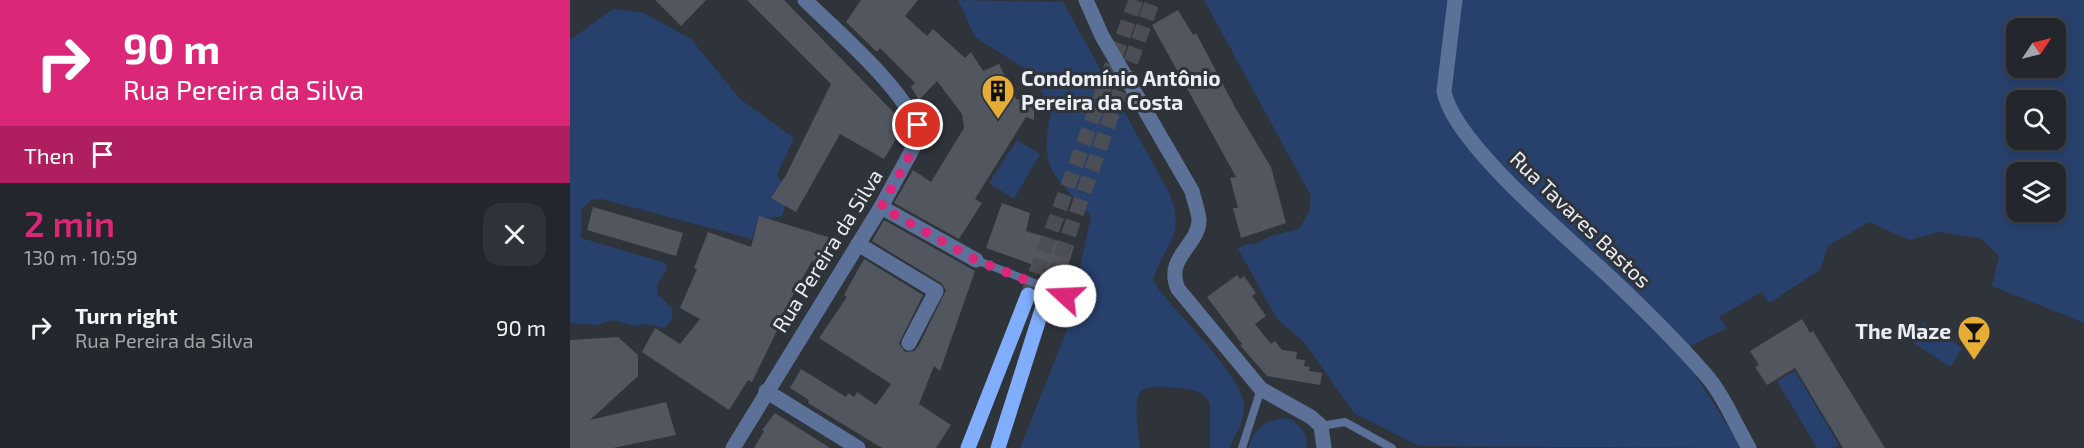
<!DOCTYPE html>
<html lang="en">
<head>
<meta charset="utf-8">
<style>
	body { margin:0; font-family:"Exo 2",sans-serif; background:#2f3238; color:#f1f3f6; height:100vh; display:flex; flex-direction:column; font-size:22px; white-space:nowrap }
	* { box-sizing:border-box; margin:0 }
	p { font-size:20px; color:#a3a5a9 }
	.icon { flex:none; width:33px; height:33px; fill:none; stroke:currentColor; stroke-width:2; stroke-linecap:round; stroke-linejoin:round }
	.map { position:relative; flex:1; overflow:hidden }
	.details { display:flex; flex-direction:column; background:#23262c; width:570px }
	.details>* { flex:none }
	.banner { background:#db2777; color:#fff; overflow:hidden }
	.needle { width:39px; rotate:55deg }
	.fabs { position:absolute; left:1436px; top:18px; display:grid; gap:12px }
	.fabs a { display:grid; place-items:center; width:60px; height:60px; border-radius:12px; background:#23262c; box-shadow:0 3px 9px #0003,0 0 0 2px #404348; font-size:30px }
	.pin { position:absolute; display:grid; place-items:center; width:51px; height:51px; color:#fff; margin:-26px; border:3px solid #fff; border-radius:50%; box-shadow:0 2px 6px #0007 }
	.me { position:absolute; width:66px; margin:-33px; rotate:290deg; stroke-linejoin:round; filter:drop-shadow(0 0 4px #0008) }
	.turn { display:flex; align-items:center; gap:21px; height:126px; padding:0 24px; font-size:27px }
	.turn .icon { width:78px; height:78px; stroke-width:2.5 }
	.turn b { display:block; font-size:42px; line-height:51px }
	.then { display:flex; align-items:center; height:57px; padding:0 24px; background:#0003; gap:12px; font-size:22px }
	.round { display:grid; place-items:center; flex:none; width:63px; height:63px; border-radius:18px; background:#2f3238 }
	.headline { display:flex; align-items:center; justify-content:space-between; height:102px; padding:0 24px }
	h1 { font-size:36px; font-weight:600; line-height:45px; color:#db2777 }
	ul { padding:0; list-style:none }
	li { display:flex; align-items:center; gap:18px; height:84px; padding:0 24px }
	li div { flex:1 }
	li b { display:block; font-size:22px }
	li em { font-style:normal }
	main { display:flex; flex:1; min-height:0 }
	.map>svg:first-child { display:block }
</style>
</head>
<body>
<main>
<section class="details">
<div class="banner">
<div class="turn"><svg class="icon" aria-label="right" viewBox="0 0 24 24"><path d="M7 20v-9h11M14 6l5 5-5 5"/></svg><div><b>90 m</b>Rua Pereira da Silva</div></div>
<div class="then">Then<svg class="icon" aria-label="arrive" viewBox="0 0 24 24"><path d="M6 21V4h12l-3 4 3 4H6"/></svg></div>
</div>
<div class="headline"><div><h1>2 min</h1><p>130 m · 10:59</p></div><a class="round"><svg class="icon" aria-label="close" viewBox="0 0 24 24"><path d="M6 6l12 12M18 6L6 18"/></svg></a></div>
<ul>
<li><svg class="icon" aria-label="right" viewBox="0 0 24 24"><path d="M7 20v-9h11M14 6l5 5-5 5"/></svg><div><b>Turn right</b><p>Rua Pereira da Silva</p></div><em>90 m</em></li>
</ul>
</section>
<div class="map">
<svg width="1514" height="448" viewBox="0 0 1514 448">
	<rect width="100%" height="100%" fill="#2f333a"/>
	<g fill="#28406c" fill-rule="evenodd">
		<path d="M388,0L493,2L599,192C617,236 595,241 583,281C600,309 678,378 674,409C673,423 665,436 659,448H640V403C636,398 632,393 626,391C617,388 576,383 571,391C562,404 569,433 570,448H450L496,332L521,216C481,171 468,170 482,107L458,71L405,37Z"/>
		<path d="M634,0H1514V323L1422,286L1429,256L1410,238L1368,232L1339,240L1299,222L1258,246L1250,270L1199,303L1191,292L1149,317L1157,328L1122,345L1112,354L1172,448L849,446L784,413L734,342L707,319L668,249L673,245L687,243L700,236L729,229L739,212L741,196ZM1446,28H1485V68H1446ZM1446,100H1485V140H1446ZM1446,172H1485V212H1446Z"/>
		<polygon points="43,9 74,13 121,39 170,99 224,138 207,175 219,194 212,216 187,221 182,239 31,199 21,200 12,209 11,238 96,263 97,268 87,285 87,294 103,309 102,319 95,328 76,324 64,326 43,320 26,325 0,323 0,40"/>
		<polygon points="447,140 470,154 444,199 419,183"/>
		<polygon points="1353,322 1392,348 1380,367 1341,341"/>
		<polygon points="1225,371 1269,445 1263,448 1247,448 1207,381"/>
		<path d="M718,418C730,424 739,435 737,448H678C684,427 697,419 718,418Z"/>
	</g>
	<g fill="#52565e">
		<polygon points="85,0 136,0 111,26"/>
		<polygon points="177,0 214,0 335,124 314,159 270,134 226,212 201,198 216,175 261,84"/>
		<polygon points="291,0 348,0 335,16 357,36 363,29 395,58 401,52 413,71 429,64 446,99 464,101 464,120 456,117 405,199 412,203 389,239 324,203 343,170 361,182 394,128 392,114 367,81 349,100 341,87 345,83 310,48 307,52 276,22"/>
		<polygon points="608,10 623,35 626,33 666,109 701,167 716,223 671,238 663,208 668,208 660,178 666,177 582,25"/>
		<polygon points="432,203 460,213 456,231 504,246 495,276 416,248"/>
		<polygon points="23,207 113,233 106,256 17,230"/>
		<polygon points="189,216 261,238 249,264 242,261 220,300 222,300 182,382 178,380 159,410 72,352 85,328 110,344 130,319 110,308 127,269 124,268 138,232 181,247"/>
		<polygon points="314,220 405,271 370,371 364,366 349,404 381,425 366,448 312,448 238,403 239,400 220,388 231,369 276,397 278,393 284,397 287,392 306,405 321,384 249,338 277,297 274,295 294,259 353,295 329,343 335,352 344,351 348,347 376,290 371,283 302,241"/>
		<polygon points="667,275 670,279 674,276 686,293 682,296 696,316 685,324 701,344 705,341 712,350 727,352 726,359 735,360 734,366 740,367 739,371 752,373 750,385 697,376 670,345 672,344 637,297"/>
		<polygon points="1232,319 1240,333 1243,331 1315,448 1273,448 1225,368 1197,385 1185,367 1189,365 1180,351"/>
		<polygon points="48,337 68,355 68,376 20,420 96,402 106,435 43,448 0,448 0,340"/>
		<polygon points="205,413 260,448 184,448 194,431 192,430"/>
	</g>
	<g fill="none" stroke-linecap="round" stroke-linejoin="round">
		<g stroke="#4b4f55" stroke-width="15" stroke-dasharray="15 8" stroke-linecap="butt">
			<polyline points="458,295 566,0"/>
			<polyline points="475,300 583,0"/>
		</g>
		<g stroke="#5b7198" stroke-width="8">
			<polyline points="406,260 495,295"/>
			<polyline points="751,426 775,422 822,448"/>
			<polyline points="672,448 691,389"/>
		</g>
		<g stroke="#5b7198" stroke-width="15">
			<path d="M516,0L532,36L622,191C624,200 628,210 629,219C630,245 594,257 608,289L691,389L741,417L751,426L754,448"/>
			<path d="M885,0L874,91C882,142 1001,240 1042,279C1074,309 1106,341 1135,374C1153,394 1165,424 1179,448"/>
			<polyline points="311,207 406,260"/>
			<polyline points="288,244 366,291 339,343"/>
			<polyline points="196,391 288,448"/>
			<path d="M163,448L311,207L349,137C345,97 265,30 235,0"/>
		</g>
		<g stroke="#80adfc" stroke-width="15">
			<polyline points="398,448 458,295"/>
			<polyline points="428,448 475,300"/>
		</g>
	</g>
	<g fill="none" stroke-linecap="round" stroke-linejoin="round">
		<polyline stroke="#db2777" stroke-width="10" stroke-dasharray="0 18" points="348,125 350,137 311,207 406,260 495,296"/>
	</g>
	<defs>
		<g id="building-pin" transform="scale(1.725)"><path d="M0 17L-7.5 6A9.5 9.5 0 1 1 7.5 6Z" fill="#e6ad36" stroke="#2f333a"/><path d="M-4-6H4V6H1V3H-1V6H-4ZM-2.5-4.3h1.7v1.8h-1.7ZM.8-4.3h1.7v1.8H.8ZM-2.5-1h1.7V.8h-1.7ZM.8-1h1.7V.8H.8Z" fill="#111"/></g>
		<g id="bar-pin" transform="scale(1.725)"><path d="M0 17L-7.5 6A9.5 9.5 0 1 1 7.5 6Z" fill="#e6ad36" stroke="#2f333a"/><path d="M-6-5H6L.8 .8V4.5H3.5V6h-7V4.5H-.8V.8Z" fill="#111"/></g>
	</defs>
	<g fill-rule="evenodd">
		<use href="#building-pin" x="428" y="91"/>
		<use href="#bar-pin" x="1404" y="332"/>
	</g>
	<g text-anchor="middle" stroke-width="6" stroke-linejoin="round" paint-order="stroke">
		<g font-size="21" font-weight="bold" fill="#eaedf1" stroke="#2f333a" text-anchor="start">
			<text x="451" y="86">Condomínio Antônio<tspan x="451" dy="24">Pereira da Costa</tspan></text>
			<text x="1381" y="339" text-anchor="end">The Maze</text>
		</g>
		<g font-size="21" fill="#eaedf1" stroke="#2f333a">
			<text transform="translate(1010 220) rotate(44)" y="7">Rua Tavares Bastos</text>
			<text transform="translate(258 251) rotate(-58)" y="7">Rua Pereira da Silva</text>
		</g>
	</g>
</svg>
<div class="fabs">
<a><svg class="needle" viewBox="-14 -14 28 28"><path d="M0-13l5 13h-10z" fill="#e53935"/><path d="M0 13l5-13h-10z" fill="#a3a5a9"/></svg></a>
<a><svg class="icon" aria-label="search" viewBox="0 0 24 24"><circle cx="10" cy="10" r="6"/><path d="M15 15l6 6"/></svg></a>
<a><svg class="icon" aria-label="layers" viewBox="0 0 24 24"><path d="M12 4l9 5-9 5-9-5zM3 14l9 5 9-5"/></svg></a>
</div>
<div class="pin" style="left:348px;top:125px;background:#d93025"><svg class="icon" aria-label="arrive" viewBox="0 0 24 24"><path d="M6 21V4h12l-3 4 3 4H6"/></svg></div>
<svg class="me" style="left:495px;top:296px" viewBox="-20 -20 40 40"><circle r="19" fill="#fff"/><path d="M0-13L10 11 0 6-10 11z" fill="#db2777"/></svg>
</div>
</main>
</body>
</html>
